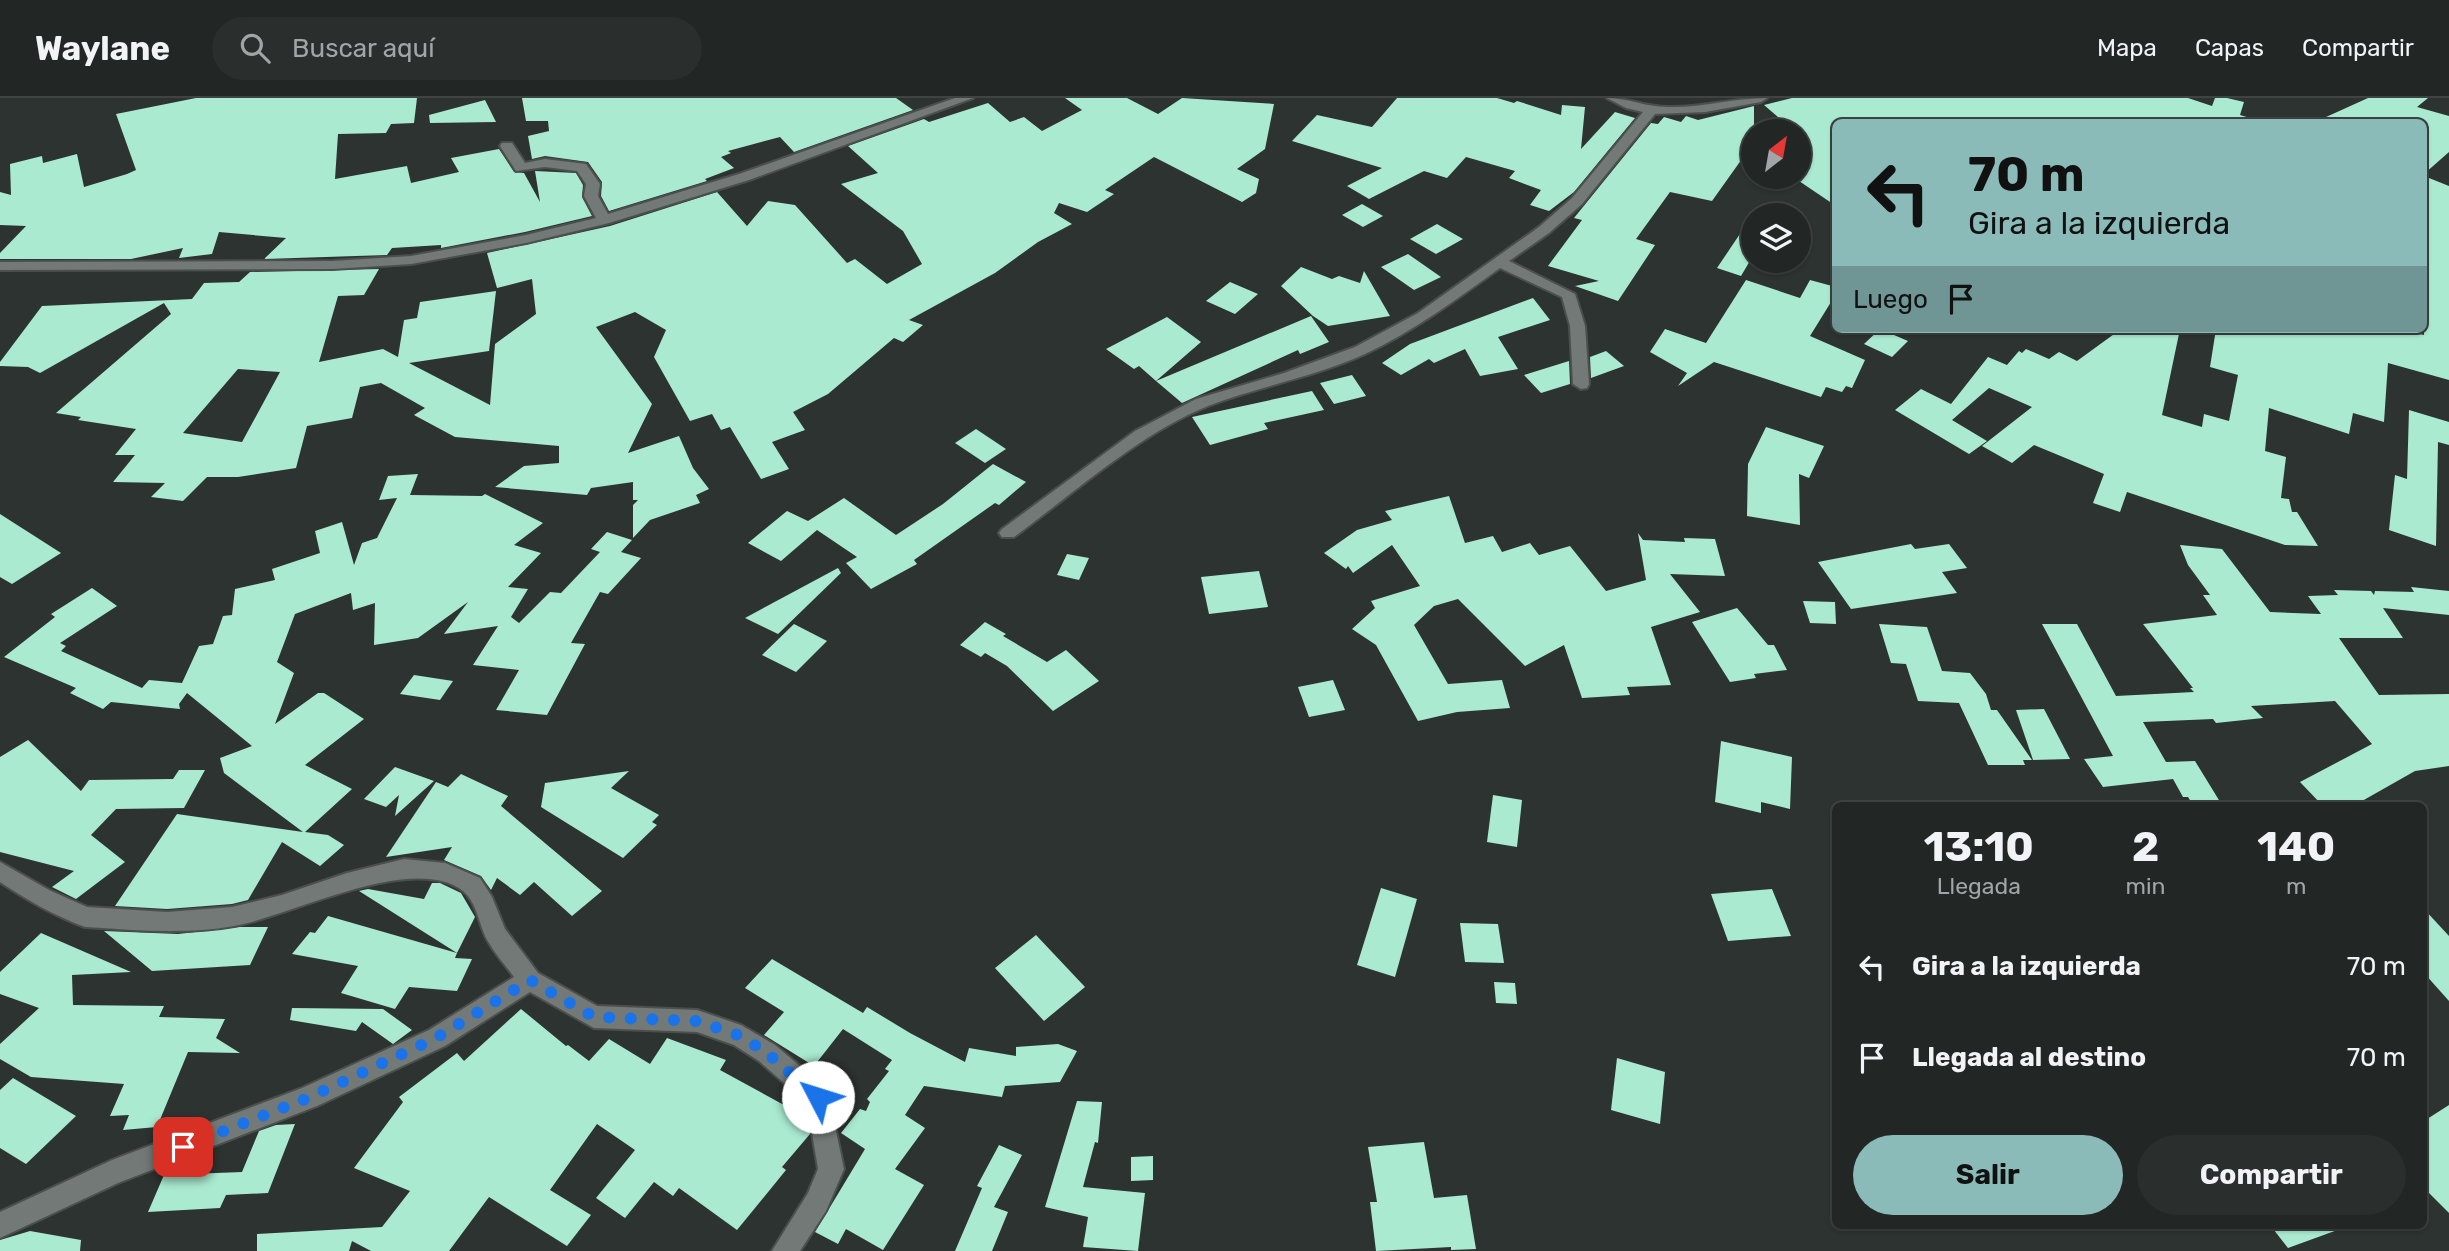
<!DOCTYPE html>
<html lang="es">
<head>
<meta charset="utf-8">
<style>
	body { margin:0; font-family:Rubik,sans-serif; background:#2a2e2d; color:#f1f3f6; height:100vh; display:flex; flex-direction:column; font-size:26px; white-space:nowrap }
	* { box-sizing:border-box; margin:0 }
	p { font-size:23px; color:#a2a5a7 }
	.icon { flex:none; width:38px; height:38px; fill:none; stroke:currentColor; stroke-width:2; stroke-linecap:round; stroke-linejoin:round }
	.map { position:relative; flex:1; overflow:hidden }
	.drawer { position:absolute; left:1832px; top:704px; width:595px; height:427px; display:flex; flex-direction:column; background:#222625; border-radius:10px; box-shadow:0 2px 5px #0004,0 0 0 2px #3f4342 }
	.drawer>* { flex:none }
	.guide { position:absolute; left:1832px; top:21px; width:595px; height:214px; border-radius:10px; box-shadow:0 2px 5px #0004,0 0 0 2px #3f4342; background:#8bbbb9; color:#111; overflow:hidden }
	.needle { width:46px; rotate:31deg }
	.fabs { position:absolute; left:1741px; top:21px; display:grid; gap:14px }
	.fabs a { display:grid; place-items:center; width:70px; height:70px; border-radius:50%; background:#222625; box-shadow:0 2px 5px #0004,0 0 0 2px #3f4342; font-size:35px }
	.pin { position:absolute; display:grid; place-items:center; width:60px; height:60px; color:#fff; margin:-30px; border-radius:14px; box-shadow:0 4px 10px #0006 }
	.me { position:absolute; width:77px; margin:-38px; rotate:310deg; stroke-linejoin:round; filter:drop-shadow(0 0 5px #0008) }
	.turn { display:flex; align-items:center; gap:24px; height:147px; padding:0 21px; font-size:32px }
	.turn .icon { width:91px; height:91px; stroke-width:2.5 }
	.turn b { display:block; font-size:49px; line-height:60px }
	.then { display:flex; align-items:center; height:66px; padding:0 21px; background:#0003; gap:14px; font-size:26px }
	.eta { display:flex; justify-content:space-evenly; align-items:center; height:119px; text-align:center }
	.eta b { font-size:42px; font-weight:700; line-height:49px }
	.cta { display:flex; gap:14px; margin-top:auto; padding:14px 21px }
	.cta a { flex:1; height:80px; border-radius:42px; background:#8bbbb9; color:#111; font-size:28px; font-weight:700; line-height:80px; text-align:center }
	.cta a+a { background:#2a2e2d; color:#f1f3f6 }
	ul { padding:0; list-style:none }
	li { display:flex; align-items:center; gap:21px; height:91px; padding:0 21px }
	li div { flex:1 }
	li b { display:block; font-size:26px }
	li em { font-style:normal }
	header { display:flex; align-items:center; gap:42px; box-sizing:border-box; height:98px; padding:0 35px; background:#222625; border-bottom:2px solid #3f4342 }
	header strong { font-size:33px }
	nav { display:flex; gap:38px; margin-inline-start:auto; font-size:24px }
	.search { width:490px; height:63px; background:#2a2e2d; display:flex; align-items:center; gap:18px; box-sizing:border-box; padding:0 24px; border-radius:38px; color:#a2a5a7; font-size:26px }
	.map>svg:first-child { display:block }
</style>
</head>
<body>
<header>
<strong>Waylane</strong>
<div class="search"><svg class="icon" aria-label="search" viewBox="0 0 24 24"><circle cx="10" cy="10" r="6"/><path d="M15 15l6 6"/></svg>Buscar aquí</div>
<nav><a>Mapa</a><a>Capas</a><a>Compartir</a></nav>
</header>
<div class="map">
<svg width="2449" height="1153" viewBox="0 0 2449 1153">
	<rect width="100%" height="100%" fill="#2d3331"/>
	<g fill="#a9ead0" fill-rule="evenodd">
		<polygon points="196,0 417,0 414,25 391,26 386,35 338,36 335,81 407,68 411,85 459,74 451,60 499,51 514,74 524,75 540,104 535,73 576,75 583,87 582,99 592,118 525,134 441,150 441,147 392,150 387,157 264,161 286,140 219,134 212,156 179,160 183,150 131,161 0,161 0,155 26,128 0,127 0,94 11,97 10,66 42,58 43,65 77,56 84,89 127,76 136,72 116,16"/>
		<polygon points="522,0 896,0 913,12 794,54 780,39 728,53 731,55 721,59 734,70 705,81 707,83 609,113 601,98 602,84 588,64 545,58 532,61 528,38 549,33 548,23 526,23"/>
		<path d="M1065,0H1127L1158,16L1182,0L1274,6L1265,51L1237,71L1259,81L1256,95L1242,104L1154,59L1105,92L1114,96L1087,114L1059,105L1054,115L1072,126L1038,144L995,175L909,222L923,227L903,244L894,240L828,296L793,314L805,332L772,344L789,371L761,381L730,329L721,332L712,316L690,323L654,259L666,232L635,214L596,229L652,306L628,355L679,338L693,370L709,391L696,397L700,405L650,422L633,440V407L638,402H633V384L591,390L587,397L495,389L524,368L559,365V348L455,339L414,317L425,310L381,285L360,289L352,320L307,328L296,370L238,379H207L183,403L151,399L165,385L113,384L135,357H115L136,331L78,322L81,319L56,315L171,216L164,205L40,275L28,269L0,268V264L42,208L192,201L204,185L239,184L250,174L379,171L364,197L338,198L319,264L383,251L398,259L404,222L417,220L420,204L496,193L489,253L409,265L490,307L495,246L536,216L532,181L497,190L487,155L610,128L717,94L747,128L768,103L795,107L847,165L855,161L887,186L922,166L903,133L841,86L878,75L848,48L924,21L929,24L988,5L1010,24L1024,19L1042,33L1082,12ZM238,271L280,274L242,344L183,335Z"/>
		<polygon points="1397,0 1497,0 1514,5 1517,3 1561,17 1562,7 1585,9 1581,51 1615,14 1635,20 1574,94 1549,113 1530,107 1541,92 1509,80 1515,73 1466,59 1447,80 1424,73 1369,101 1347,88 1382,70 1292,43 1317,17 1372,29"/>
		<polygon points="1792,0 2188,0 2212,8 2215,0 2227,0 2244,4 2240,17 2250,20 2250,24 2155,24 2147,21 2143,24 1836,24 1836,108 1799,83 1799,33 1794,33 1764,7"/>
		<polygon points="2368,0 2428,0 2417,9 2449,18 2449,54 2424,76 2424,24 2315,24"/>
		<polygon points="485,2 496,24 430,25 429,17"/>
		<polygon points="1754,8 1754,44 1712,103 1670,94 1636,141 1655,147 1618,203 1575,188 1599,183 1548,168 1582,122 1574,120 1651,25 1658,26 1664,19 1681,24 1686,18 1698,22"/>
		<polygon points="2424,78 2449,88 2449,282 2388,265 2384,324 2353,315 2349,336 2269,310 2265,353 2286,359 2281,400 2289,401 2292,414 2297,414 2318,448 2285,447 2127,394 2120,414 2093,405 2104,376 2034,347 2012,365 1982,348 2032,309 1989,290 1952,322 1987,343 1969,356 1895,312 1921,291 1951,306 1988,259 2007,267 2019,253 2022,255 2026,251 2049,261 2059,254 2077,263 2121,231 2180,231 2162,317 2202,329 2204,316 2229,323 2238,277 2210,269 2216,231 2401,231 2424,237"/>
		<polygon points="1362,106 1383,118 1363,129 1342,117"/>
		<polygon points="1754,115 1754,156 1741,178 1717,170"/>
		<polygon points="1437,126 1463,141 1436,156 1410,141"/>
		<polygon points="1408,156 1441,179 1414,192 1381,169"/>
		<polygon points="1301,169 1332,181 1339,178 1360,185 1364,173 1390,218 1328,228 1313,218 1281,188"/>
		<polygon points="1746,182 1800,200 1810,182 1836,189 1836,196 1810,238 1865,262 1852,290 1846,288 1842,294 1826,289 1821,299 1714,264 1678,288 1687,275 1650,254 1665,231 1706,245"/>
		<polygon points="1230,184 1258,196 1235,216 1206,203"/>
		<polygon points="1533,200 1550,222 1498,239 1518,271 1480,278 1465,251 1434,265 1429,261 1401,277 1382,265 1410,246"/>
		<polygon points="1311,218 1329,244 1300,256 1298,252 1182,305 1156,283"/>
		<polygon points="1167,219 1201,244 1156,283 1139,268 1134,271 1106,251"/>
		<polygon points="1880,231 1908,243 1892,259 1864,246"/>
		<polygon points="1606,253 1624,268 1591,280 1590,259"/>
		<polygon points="1569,263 1570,286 1541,295 1524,277"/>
		<polygon points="1352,277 1366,298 1334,306 1320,285"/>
		<polygon points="1312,293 1324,312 1264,325 1268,331 1210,347 1192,319"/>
		<polygon points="2409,312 2449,324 2449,347 2438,344 2436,448 2389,432 2395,377 2407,381"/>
		<polygon points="1766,329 1824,348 1809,380 1799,376 1800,427 1747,418 1748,366"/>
		<polygon points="976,331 1006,351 985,365 955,345"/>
		<polygon points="993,366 1026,384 999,407 995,405 914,462 917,466 871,491 846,465 857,459 817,432 781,463 748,445 787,413 808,423 844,400 896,437 943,406"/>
		<polygon points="418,376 410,397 482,398 485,396 543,425 514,447 541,455 508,489 528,491 511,519 519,525 550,494 561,495 600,454 591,451 607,434 632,442 621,454 641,460 608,496 600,494 571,545 585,546 547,617 496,612 519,572 473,567 498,528 444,536 468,504 418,540 374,547 375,505 353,512 351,495 295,516 277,564 294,575 275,626 318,595 324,595 364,621 305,667 352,691 305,734 328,737 344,747 320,768 282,744 248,802 232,806 167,811 115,808 177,716 303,734 224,675 220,660 252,648 187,595 179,606 180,611 111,604 103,611 70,595 76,590 4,559 55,519 51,516 92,490 117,508 60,545 66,548 61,553 142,590 149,582 182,585 199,548 213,546 223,518 232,517 235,491 275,482 272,471 320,455 315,433 342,424 354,467 362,445 377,440 397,400 379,402 388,378"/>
		<polygon points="1449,398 1465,445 1493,438 1502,454 1530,445 1539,457 1570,448 1606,493 1646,482 1638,435 1643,442 1685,444 1684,440 1715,441 1725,478 1670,476 1700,514 1651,529 1671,587 1627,589 1630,597 1582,600 1564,547 1525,568 1458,501 1434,508 1414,527 1448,586 1502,582 1510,610 1457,614 1418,623 1376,547 1352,531 1375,510 1371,503 1420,488 1392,447 1353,475 1348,468 1346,471 1324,455 1357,432 1392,422 1385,413"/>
		<polygon points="0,416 61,455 12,486 0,479"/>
		<polygon points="1911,446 1915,451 1949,446 1967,470 1942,474 1957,495 1851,511 1818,464"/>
		<polygon points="2180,447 2222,451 2270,514 2321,516 2308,498 2338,497 2334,492 2371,493 2374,497 2375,493 2414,494 2411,489 2449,493 2449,517 2383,510 2403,540 2339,540 2379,597 2449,596 2449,668 2415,673 2355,707 2322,707 2300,684 2372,646 2335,603 2251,608 2263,620 2216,625 2213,621 2143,624 2166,664 2195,663 2222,707 2193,707 2188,699 2183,699 2173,681 2103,689 2084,661 2113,658 2042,526 2077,526 2116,598 2194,594 2190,590 2193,590 2143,526 2217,517 2203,497 2210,497 2188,467"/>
		<polygon points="1067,456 1089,460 1079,482 1057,477"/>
		<polygon points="838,470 841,475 778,536 745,520"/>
		<polygon points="1259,473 1268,509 1209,516 1201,479"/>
		<polygon points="1803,503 1835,504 1836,526 1810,525"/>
		<polygon points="1737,510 1768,547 1774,547 1787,572 1754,576 1756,580 1730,584 1692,524"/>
		<polygon points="985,524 1006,536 1003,538 1047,564 1066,552 1099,583 1053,613 1007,568 985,555 981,559 960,547"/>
		<polygon points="794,526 827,543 796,574 762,557"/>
		<polygon points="1879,526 1927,529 1942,573 1970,575 1986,596 1991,612 1997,612 2032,662 2023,662 2025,667 1988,667 1959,605 1918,603 1906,566 1891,565"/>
		<polygon points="414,577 453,583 440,602 400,596"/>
		<polygon points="1333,582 1345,612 1309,619 1298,589"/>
		<polygon points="2044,611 2070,661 2033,662 2016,612"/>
		<polygon points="28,642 81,693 89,682 173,681 179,672 205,672 184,710 116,711 91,737 125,764 76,801 52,789 74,773 0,754 0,659"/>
		<polygon points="1721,643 1792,659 1790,711 1761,704 1761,715 1715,704"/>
		<polygon points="395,669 434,683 395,718 399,697 386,709 364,701"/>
		<polygon points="629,673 611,690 659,717 652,724 657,727 623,760 541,709 545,685"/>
		<polygon points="461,676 508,698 501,708 602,793 572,818 534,784 520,797 497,780 491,792 481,778 444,762 452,749 386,759 436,684 448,689"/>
		<polygon points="1493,697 1522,702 1517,749 1487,744"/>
		<polygon points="432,785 440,785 461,795 475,819 457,855 359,793 368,791 424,801"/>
		<polygon points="1381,790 1417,801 1395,879 1357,867"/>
		<polygon points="1772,791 1791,838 1728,843 1711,796"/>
		<polygon points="2424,811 2449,838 2449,903 2424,875"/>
		<polygon points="328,818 457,855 455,860 472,861 457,893 409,889 395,911 341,895 358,868 292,856 310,834 315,835"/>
		<polygon points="1460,825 1498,826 1504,865 1465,864"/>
		<polygon points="240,829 268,829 250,867 152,873 104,833 178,836"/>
		<polygon points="41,835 131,874 72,877 73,907 164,908 159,919 225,921 216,940 240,955 188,954 157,1029 123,1032 129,1017 110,1018 124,986 31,979 0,961 0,946 39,910 0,896 0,874"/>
		<polygon points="1036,837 1085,889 1044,923 995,870"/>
		<polygon points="772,861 863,915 867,909 910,935 965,964 969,950 1016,958 1016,949 1058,946 1077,953 1060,984 1005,988 1002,999 924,988 905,1017 925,1030 895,1071 924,1087 883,1152 846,1131 838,1146 815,1134 865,1051 841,1035 860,1011 866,1013 870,1004 867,1001 889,973 885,971 892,962 843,931 814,968 764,937 784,914 745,890"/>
		<polygon points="1494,884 1515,885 1517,906 1496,905"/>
		<polygon points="292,910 383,911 412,932 393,946 362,924 356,933 290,922"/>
		<polygon points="521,911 566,948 568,947 589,963 609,941 650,966 667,940 726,962 720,972 784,1007 787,1003 806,1016 810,1036 782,1069 786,1072 737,1132 679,1090 673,1098 654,1084 625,1120 596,1100 635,1052 597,1026 550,1092 591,1117 567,1148 489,1099 449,1153 371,1153 352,1143 349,1153 257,1153 257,1136 382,1129 410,1093 354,1070 403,1004 399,999 457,955 464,963"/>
		<polygon points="1617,960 1665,974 1660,1026 1611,1012"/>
		<polygon points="13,980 76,1018 26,1066 0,1050 0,992"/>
		<polygon points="1077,1003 1102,1004 1098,1045 1095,1044 1083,1089 1145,1095 1138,1153 1083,1149 1088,1119 1045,1109"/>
		<polygon points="2449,1007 2449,1115 2424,1090 2424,1023"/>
		<polygon points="295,1026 268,1095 226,1097 220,1110 148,1114 164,1077 242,1074 259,1033 276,1027"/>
		<polygon points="1424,1044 1434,1100 1467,1097 1476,1151 1451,1152 1451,1149 1376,1153 1370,1104 1377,1104 1368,1049"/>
		<polygon points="999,1047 1022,1057 994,1109 1008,1114 992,1153 955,1153 982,1090 977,1088"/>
		<polygon points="1153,1058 1153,1082 1131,1083 1131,1059"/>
		<polygon points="2270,1127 2343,1127 2343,1130 2288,1150"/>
		<polygon points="30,1133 81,1142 80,1153 0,1153 0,1142"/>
	</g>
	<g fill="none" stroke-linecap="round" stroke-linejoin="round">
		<g stroke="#4b504e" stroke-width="4">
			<g id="minor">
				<polygon points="955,0 973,0 749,82 609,125 526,145 411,166 333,171 0,172 0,164 333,163 411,158 526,137 596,120 584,98 586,86 577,73 545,69 516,73 500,48 502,45 512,45 525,65 545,61 586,66 600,86 598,98 608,116 739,76"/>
				<path d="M1607,0C1628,0 1646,9 1667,9C1701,10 1734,0 1767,0L1761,4L1705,14L1655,16L1582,106L1549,135L1509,163L1575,196L1585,228L1589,286L1587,290L1581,291L1573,286L1570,228L1562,199L1500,170C1457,201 1414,233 1365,256C1315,279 1260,288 1208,308C1139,336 1074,395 1014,439H1002L999,435L1002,431L1135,333L1196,301L1284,275L1355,249L1418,215L1539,129L1572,100L1643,14L1626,10Z"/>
				<path d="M404,761L445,765L480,780L492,799L505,831L538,875L597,908L697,912L741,927L775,947L827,991L844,1071L826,1113L800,1153H772L808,1095L818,1071L807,1005L759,963L734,947L697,934L594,930L530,894L445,948L317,1008L118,1085L0,1140V1114L112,1062L302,990L429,932L514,879C506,868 496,857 489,845C479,830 478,805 463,793C413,754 291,818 234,828C185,837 134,832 85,829C55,818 27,802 0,784V764L49,792L87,809L167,814L232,809L282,797L347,775Z"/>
			</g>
		</g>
		<use href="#minor" fill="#727976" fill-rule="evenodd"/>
	</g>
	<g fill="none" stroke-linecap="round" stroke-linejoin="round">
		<polyline stroke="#1a73e8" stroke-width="12" stroke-dasharray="0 21.6" points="183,1049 308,1000 436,940 530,882 594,919 697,923 741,938 767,955 818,999"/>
	</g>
</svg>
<div class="fabs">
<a><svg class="needle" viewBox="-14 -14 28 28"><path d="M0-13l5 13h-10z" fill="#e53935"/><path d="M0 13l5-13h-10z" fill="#a2a5a7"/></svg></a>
<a><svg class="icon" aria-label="layers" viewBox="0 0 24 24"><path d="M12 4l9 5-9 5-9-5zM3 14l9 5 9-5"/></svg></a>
</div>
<div class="pin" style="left:183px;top:1049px;background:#d93025"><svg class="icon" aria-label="arrive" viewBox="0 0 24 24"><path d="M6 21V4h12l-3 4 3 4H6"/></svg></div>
<svg class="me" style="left:818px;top:999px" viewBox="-20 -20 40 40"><circle r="19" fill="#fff"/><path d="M0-13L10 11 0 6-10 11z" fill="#1a73e8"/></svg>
<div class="guide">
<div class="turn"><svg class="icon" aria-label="left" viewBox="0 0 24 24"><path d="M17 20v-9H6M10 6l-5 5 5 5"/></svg><div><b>70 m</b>Gira a la izquierda</div></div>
<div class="then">Luego<svg class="icon" aria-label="arrive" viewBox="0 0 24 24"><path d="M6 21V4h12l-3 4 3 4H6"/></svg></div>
</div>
<section class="drawer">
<div class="eta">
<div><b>13:10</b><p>Llegada</p></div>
<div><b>2</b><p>min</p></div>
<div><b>140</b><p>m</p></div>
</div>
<ul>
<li><svg class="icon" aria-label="left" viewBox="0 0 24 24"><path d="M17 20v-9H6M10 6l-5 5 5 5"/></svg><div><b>Gira a la izquierda</b></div><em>70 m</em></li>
<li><svg class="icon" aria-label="arrive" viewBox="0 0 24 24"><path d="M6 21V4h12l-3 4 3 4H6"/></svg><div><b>Llegada al destino</b></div><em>70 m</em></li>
</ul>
<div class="cta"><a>Salir</a><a>Compartir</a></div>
</section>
</div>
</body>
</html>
